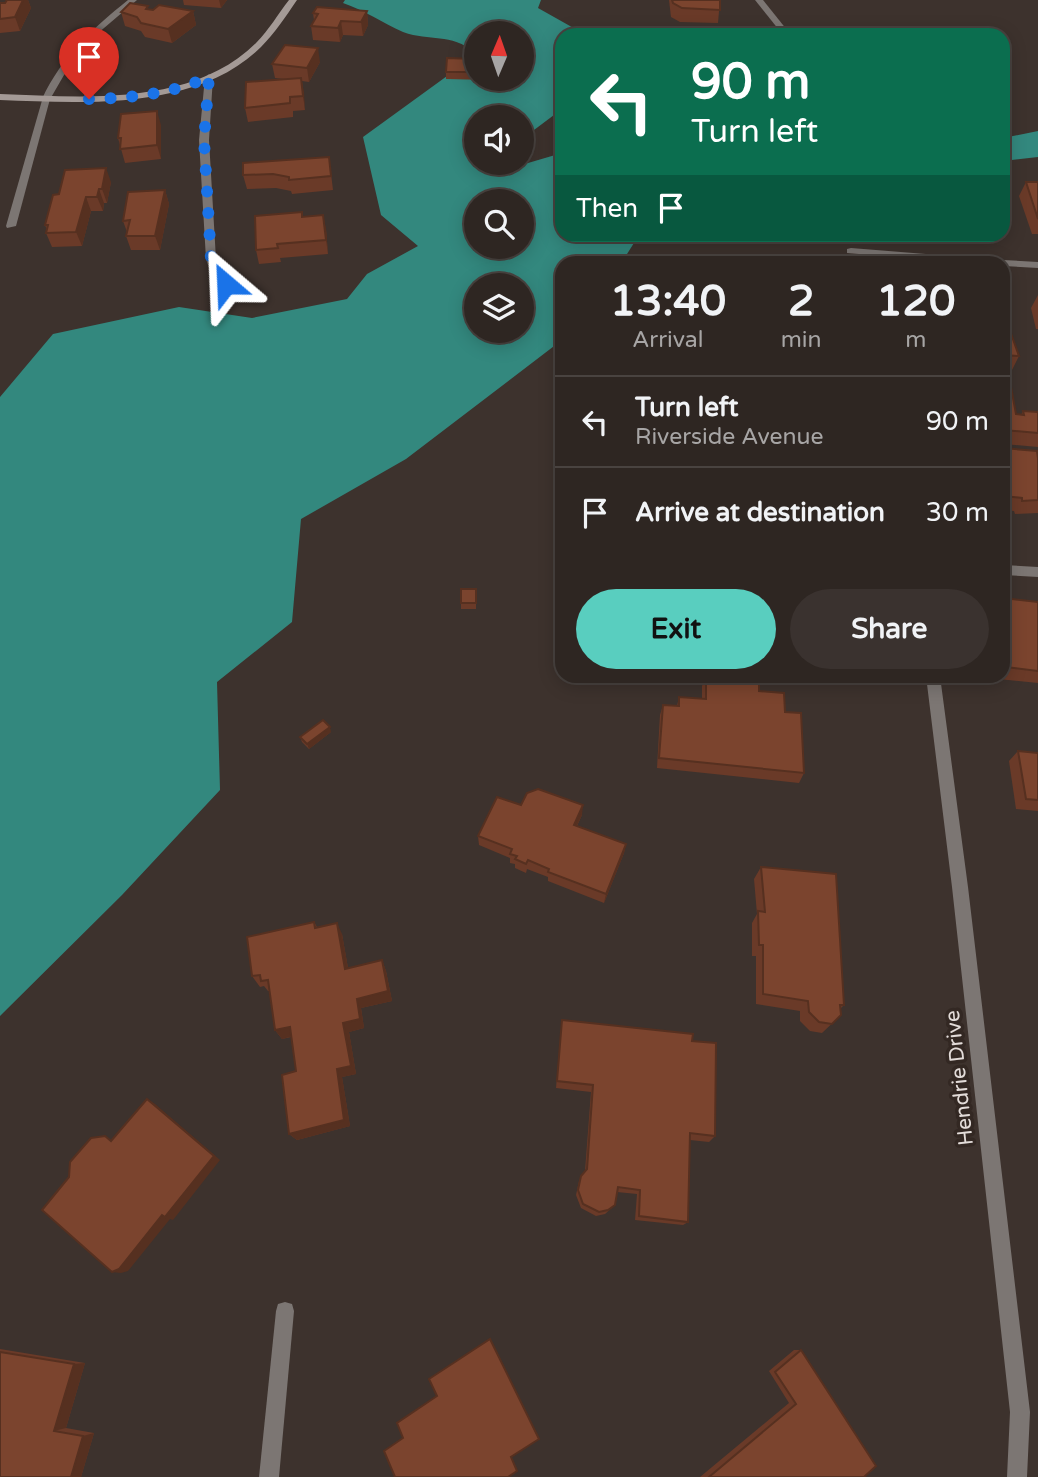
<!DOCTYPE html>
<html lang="en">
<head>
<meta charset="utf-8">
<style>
	body { margin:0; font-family:"Varela Round",sans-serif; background:#3a322f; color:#f1f3f6; height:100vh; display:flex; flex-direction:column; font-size:26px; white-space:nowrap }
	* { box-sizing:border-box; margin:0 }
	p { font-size:23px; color:#a7a5a5 }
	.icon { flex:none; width:38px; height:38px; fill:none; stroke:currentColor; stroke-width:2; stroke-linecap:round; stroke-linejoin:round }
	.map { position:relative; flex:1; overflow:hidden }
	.side { position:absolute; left:555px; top:256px; width:455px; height:427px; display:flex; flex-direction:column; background:#2e2622; border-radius:21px; box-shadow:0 4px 18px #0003,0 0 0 2px #494340 }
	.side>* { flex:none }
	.top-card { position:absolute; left:555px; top:28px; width:455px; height:214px; border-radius:21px; box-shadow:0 4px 18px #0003,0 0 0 2px #494340; background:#0b6e4f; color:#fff; overflow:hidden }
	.needle { width:46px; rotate:2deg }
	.buttons { position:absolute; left:464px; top:21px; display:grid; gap:14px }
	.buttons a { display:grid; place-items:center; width:70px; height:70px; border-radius:50%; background:#2e2622; box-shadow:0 4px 18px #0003,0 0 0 2px #494340; font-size:35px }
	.pin { position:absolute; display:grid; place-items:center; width:60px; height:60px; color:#fff; margin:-72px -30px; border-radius:50% 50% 50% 0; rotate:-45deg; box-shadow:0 0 7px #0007 }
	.pin .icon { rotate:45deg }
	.me { position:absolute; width:77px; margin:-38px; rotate:334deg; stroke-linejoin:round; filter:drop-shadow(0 0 5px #0008) }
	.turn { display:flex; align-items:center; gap:24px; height:147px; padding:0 21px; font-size:32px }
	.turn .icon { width:91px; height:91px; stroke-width:2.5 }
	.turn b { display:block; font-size:49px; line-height:60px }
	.then { display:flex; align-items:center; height:66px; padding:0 21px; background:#0003; gap:14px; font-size:26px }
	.eta { display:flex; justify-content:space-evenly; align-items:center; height:119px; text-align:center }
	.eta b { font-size:42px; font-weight:700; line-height:49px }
	.button { display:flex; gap:14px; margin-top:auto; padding:14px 21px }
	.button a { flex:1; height:80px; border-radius:42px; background:#59cebf; color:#111; font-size:28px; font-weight:700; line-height:80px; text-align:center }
	.button a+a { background:#3a322f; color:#f1f3f6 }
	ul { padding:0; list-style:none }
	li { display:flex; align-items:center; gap:21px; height:91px; padding:0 21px; border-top:2px solid #494340 }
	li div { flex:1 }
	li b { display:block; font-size:26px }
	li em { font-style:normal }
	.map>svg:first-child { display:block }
</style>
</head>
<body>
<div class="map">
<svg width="1038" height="1477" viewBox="0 0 1038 1477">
	<rect width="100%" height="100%" fill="#3d322d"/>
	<g fill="#33887e" fill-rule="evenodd">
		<path d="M345,0H541L538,8L586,35H562V109L522,139V117H476V163H522V159L528,163L562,153V234L639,235L622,262H562V340L406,459L301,519L292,622L217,682L220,790L122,895L0,1016V397L53,334L179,307L252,318L347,299L367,274L418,246L381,215L363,137L476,55V79H522V33H476V53C449,32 431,42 403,32C383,23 364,10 343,3ZM476,201H522V247H476ZM476,285H522V331H476Z"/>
		<polygon points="1038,131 1038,157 1003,161 1003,138"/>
	</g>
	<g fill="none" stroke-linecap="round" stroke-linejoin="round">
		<g fill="#7c7673" fill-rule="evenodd">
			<path d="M128,0H137L97,34L75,56L49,101H43L42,99C62,56 92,29 128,0Z"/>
			<polygon points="755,0 763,0 791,35 783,35"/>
		</g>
		<g fill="#7c7673" fill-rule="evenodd">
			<polygon points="209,74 213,77 209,140 216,259 221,273 231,283 226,286 212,277 206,259 199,140 205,77"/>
			<polygon points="43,97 50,99 16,226 7,228 6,226"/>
			<polygon points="851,248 988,259 993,262 954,262 847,253 847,249"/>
			<polygon points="1003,260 1038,262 1038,268 1003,266 1003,262 998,262"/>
			<polygon points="1003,565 1038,567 1038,577 1003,575"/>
			<polygon points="926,676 940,676 968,887 1030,1412 1027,1477 1007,1477 1010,1412 952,887"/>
			<polygon points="285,1302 292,1304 294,1311 279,1477 259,1477 276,1311 278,1304"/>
		</g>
		<path fill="#a49a96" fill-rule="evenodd" d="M289,0H297C286,16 275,33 261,47C196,111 84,103 0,100V94C84,97 191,107 256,43C269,30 278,14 289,0Z"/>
	</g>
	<g fill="#6a3a28">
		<polygon points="7,0 28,0 31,8 20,31 0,33 0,3 5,3"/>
		<polygon points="183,0 227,0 221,8 184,5"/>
		<polygon points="669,0 720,0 718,23 680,22 671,17"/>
		<polygon points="149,10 193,11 196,25 172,43 145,37 141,31 125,26 121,12"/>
		<polygon points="367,11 368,25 363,36 343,35 340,42 313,40 311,26 314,20 313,13"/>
		<polygon points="476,59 476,79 489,80 446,79 446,72"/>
		<polygon points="320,62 309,82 302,81 305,110 293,111 293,117 248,122 245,108 284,79 275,78 272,64"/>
		<polygon points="161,125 161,159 125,163 118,138"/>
		<polygon points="329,157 333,190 292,194 291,191 276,188 247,189 243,175"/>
		<polygon points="111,182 107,203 104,203 103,211 91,211 82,246 52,247 46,233 47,230 45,225 59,194"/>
		<polygon points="1026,182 1038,182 1038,234 1032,234 1019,196"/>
		<polygon points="165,190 169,204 160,250 131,250 126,236 127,232 123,221"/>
		<polygon points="303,217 326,229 328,254 280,258 281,262 259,264 256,250"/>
		<polygon points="1038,295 1038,329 1036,329 1031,308"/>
		<polygon points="1003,314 1006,328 1019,356 1012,370 1003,369"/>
		<polygon points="1003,371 1016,414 1021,415 1023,411 1038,412 1038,447 1003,444"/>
		<polygon points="1003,448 1038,458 1038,513 1015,514 1014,511 1003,510"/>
		<polygon points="476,589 476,609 461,609 461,603"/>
		<polygon points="1003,598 1038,602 1038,683 998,679 997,676 1003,676"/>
		<polygon points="706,676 759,691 785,712 804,773 799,783 657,768 660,715 663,705 677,706 679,697 702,699 702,686"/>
		<polygon points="331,732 309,749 302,742 300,737"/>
		<polygon points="1018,751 1038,753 1038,811 1016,809 1009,761"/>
		<polygon points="521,805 582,815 577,826 626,844 624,853 604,903 548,881 548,877 527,869 526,873 515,868 515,864 510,863 510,858 479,845 478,836"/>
		<polygon points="761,867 844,1005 840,1009 841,1015 822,1033 810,1031 800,1021 800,1011 756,1004 756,956 752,956 752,923 757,914 754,879"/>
		<polygon points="314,922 317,927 342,934 348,968 382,960 386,971 392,1001 361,1008 364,1028 349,1032 356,1074 342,1077 350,1126 297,1140 289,1134 296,1071 291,1037 282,1039 275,1030 270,991 268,991 264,986 260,987 252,976"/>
		<polygon points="561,1029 692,1041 715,1136 709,1142 690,1140 688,1222 683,1225 635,1220 637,1194 617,1192 615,1205 605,1214 596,1216 581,1208 576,1195 579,1181 581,1176 585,1171 591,1092 556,1088"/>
		<polygon points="0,1349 85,1363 66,1428 94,1433 81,1477 0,1477"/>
		<polygon points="794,1350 801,1350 864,1477 700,1477 789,1403 769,1371"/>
	</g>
	<g fill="#563020">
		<polygon points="23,0 28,0 31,8 20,31 15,17"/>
		<polygon points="219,0 227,0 221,8"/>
		<polygon points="193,11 196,25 172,43 168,29"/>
		<polygon points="367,11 368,25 363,36 361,22"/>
		<polygon points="341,21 343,35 340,42 338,28"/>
		<polygon points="318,48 320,62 309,82 307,68"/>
		<polygon points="301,78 304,92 305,110 303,96"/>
		<polygon points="157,111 161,125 161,159 157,145"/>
		<polygon points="106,168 111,182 107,203 102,189"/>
		<polygon points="99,189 104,203 103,211 97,197"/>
		<polygon points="165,190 169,204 160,250 155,236"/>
		<polygon points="86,197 91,211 82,246 76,232"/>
		<polygon points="323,215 326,229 328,254 326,240"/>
		<polygon points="330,727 331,732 309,749 307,744"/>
		<polygon points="583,805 582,815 573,834 574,825"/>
		<polygon points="626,844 624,853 604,903 606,894"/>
		<polygon points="337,923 342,934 350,979 345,969"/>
		<polygon points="382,960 386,971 392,1001 361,1008 364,1028 349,1032 356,1074 342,1077 350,1126 297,1140 289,1134 337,1069 343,1023 357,999"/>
		<polygon points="290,1027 297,1035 282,1039 275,1030"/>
		<polygon points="147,1099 155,1104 220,1160 173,1220 170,1219 128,1271 121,1273 112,1272"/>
		<polygon points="490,1338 538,1436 539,1439 490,1339"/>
		<polygon points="85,1363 66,1428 54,1431 74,1364"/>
		<polygon points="94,1433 81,1477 71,1477 83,1436"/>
	</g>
	<g fill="#7b442e" stroke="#563020" stroke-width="2">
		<polygon points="7,0 23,0 15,17 0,19 0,3 5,3"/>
		<polygon points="672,0 720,0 720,10 682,8 673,3"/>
		<polygon points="130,3 148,6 146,9 153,10 159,5 193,11 168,29 141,23 137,17 121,12"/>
		<polygon points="317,7 367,11 361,22 341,21 338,28 311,26 318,14 313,13"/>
		<polygon points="285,45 318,48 307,68 272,64"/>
		<polygon points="447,58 476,59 476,72 446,72"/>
		<polygon points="301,78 303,96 290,97 290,103 245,108 246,82"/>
		<polygon points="157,111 157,145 120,149 121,138 118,138 121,114"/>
		<polygon points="329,157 331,176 289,180 289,177 273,174 243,175 243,163"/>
		<polygon points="106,168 102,189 99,189 97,197 86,197 76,232 46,233 48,225 45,225 53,195 59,194 65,170"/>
		<polygon points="1026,182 1038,182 1038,219"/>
		<polygon points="165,190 155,236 126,236 130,220 123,221 128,192"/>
		<polygon points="302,212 302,217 323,215 326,240 277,244 278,248 256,250 255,216"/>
		<polygon points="1003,314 1006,328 1009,328 1019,356 1003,355"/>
		<polygon points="1003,371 1008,371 1016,414 1024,415 1023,411 1038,412 1038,433 1003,430"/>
		<polygon points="1003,448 1037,451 1038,458 1038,500 1022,501 1022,498 1003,496"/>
		<rect x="461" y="589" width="15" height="14"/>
		<polygon points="1003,598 1038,602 1038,671 1006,667 1003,640"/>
		<polygon points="706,676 759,676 759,691 784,693 785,712 801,713 804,773 659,758 663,705 679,706 679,697 706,699"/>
		<polygon points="323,720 330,727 307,744 300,737"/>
		<polygon points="1018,751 1038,753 1038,800 1026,799"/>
		<polygon points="538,789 583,805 574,825 626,844 606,894 548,872 549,869 528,860 526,864 515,859 517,856 510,854 512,849 478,836 497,797 521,805 527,793"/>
		<polygon points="761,867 836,874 844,1005 840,1005 841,1015 832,1024 819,1022 809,1012 808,1001 763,994 763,945 759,945 758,911 765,912"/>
		<polygon points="314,922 315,928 337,923 345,969 382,960 388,991 357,999 360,1019 343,1023 351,1066 337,1069 344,1120 289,1134 282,1075 296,1071 290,1027 275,1030 268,980 261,981 260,975 252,976 247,937"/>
		<polygon points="562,1020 693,1034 692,1041 716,1043 715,1136 690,1133 688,1222 639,1216 640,1190 618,1187 615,1205 608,1210 599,1212 583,1204 578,1190 581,1176 587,1169 593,1085 557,1081"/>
		<polygon points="147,1099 214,1156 165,1217 162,1215 119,1269 112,1272 42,1210 69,1177 70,1162 91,1138 105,1136 111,1141"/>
		<polygon points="490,1339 539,1439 511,1457 517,1471 508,1477 395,1477 384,1451 403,1438 397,1423 437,1396 429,1379"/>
		<polygon points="801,1350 876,1466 864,1477 709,1477 796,1404 775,1372"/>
		<polygon points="0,1352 74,1364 54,1431 83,1436 71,1477 0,1477"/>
	</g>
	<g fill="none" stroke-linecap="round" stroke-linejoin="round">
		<path stroke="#1a73e8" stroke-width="12" stroke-dasharray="0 21.6" d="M89,99C130,98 171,94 209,77L204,140L211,259L216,275L226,284"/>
	</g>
	<g text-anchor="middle" stroke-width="7" stroke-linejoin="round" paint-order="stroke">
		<g font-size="21" fill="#e3dcd9" stroke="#332823">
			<text transform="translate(959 1078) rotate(-96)" y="7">Hendrie Drive</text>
		</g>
	</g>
</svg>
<div class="buttons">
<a><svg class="needle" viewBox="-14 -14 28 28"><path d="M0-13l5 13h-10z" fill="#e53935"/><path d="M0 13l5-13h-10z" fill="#a7a5a5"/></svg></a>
<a><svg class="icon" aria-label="sound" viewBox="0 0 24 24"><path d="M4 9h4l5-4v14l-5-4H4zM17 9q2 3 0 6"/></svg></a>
<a><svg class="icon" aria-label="search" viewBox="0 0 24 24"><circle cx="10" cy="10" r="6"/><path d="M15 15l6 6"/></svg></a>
<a><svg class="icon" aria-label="layers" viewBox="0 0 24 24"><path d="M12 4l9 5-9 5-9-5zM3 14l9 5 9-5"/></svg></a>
</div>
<div class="pin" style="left:89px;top:99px;background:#d93025"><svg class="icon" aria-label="arrive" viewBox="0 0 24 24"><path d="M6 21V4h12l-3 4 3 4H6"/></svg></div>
<svg class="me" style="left:226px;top:284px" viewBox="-20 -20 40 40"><path d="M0-17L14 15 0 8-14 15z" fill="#1a73e8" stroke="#fff" stroke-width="4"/></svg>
<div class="top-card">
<div class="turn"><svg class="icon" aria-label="left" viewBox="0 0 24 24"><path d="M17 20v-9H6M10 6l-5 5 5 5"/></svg><div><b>90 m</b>Turn left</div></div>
<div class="then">Then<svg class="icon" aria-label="arrive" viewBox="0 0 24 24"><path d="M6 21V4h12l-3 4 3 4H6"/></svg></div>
</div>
<section class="side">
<div class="eta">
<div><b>13:40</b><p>Arrival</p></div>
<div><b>2</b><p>min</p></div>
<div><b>120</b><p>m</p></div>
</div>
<ul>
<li><svg class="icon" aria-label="left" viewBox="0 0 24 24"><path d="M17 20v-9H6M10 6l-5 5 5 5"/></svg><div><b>Turn left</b><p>Riverside Avenue</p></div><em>90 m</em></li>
<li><svg class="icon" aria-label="arrive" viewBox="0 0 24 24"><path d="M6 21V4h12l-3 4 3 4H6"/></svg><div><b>Arrive at destination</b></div><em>30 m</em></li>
</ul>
<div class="button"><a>Exit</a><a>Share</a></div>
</section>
</div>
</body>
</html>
